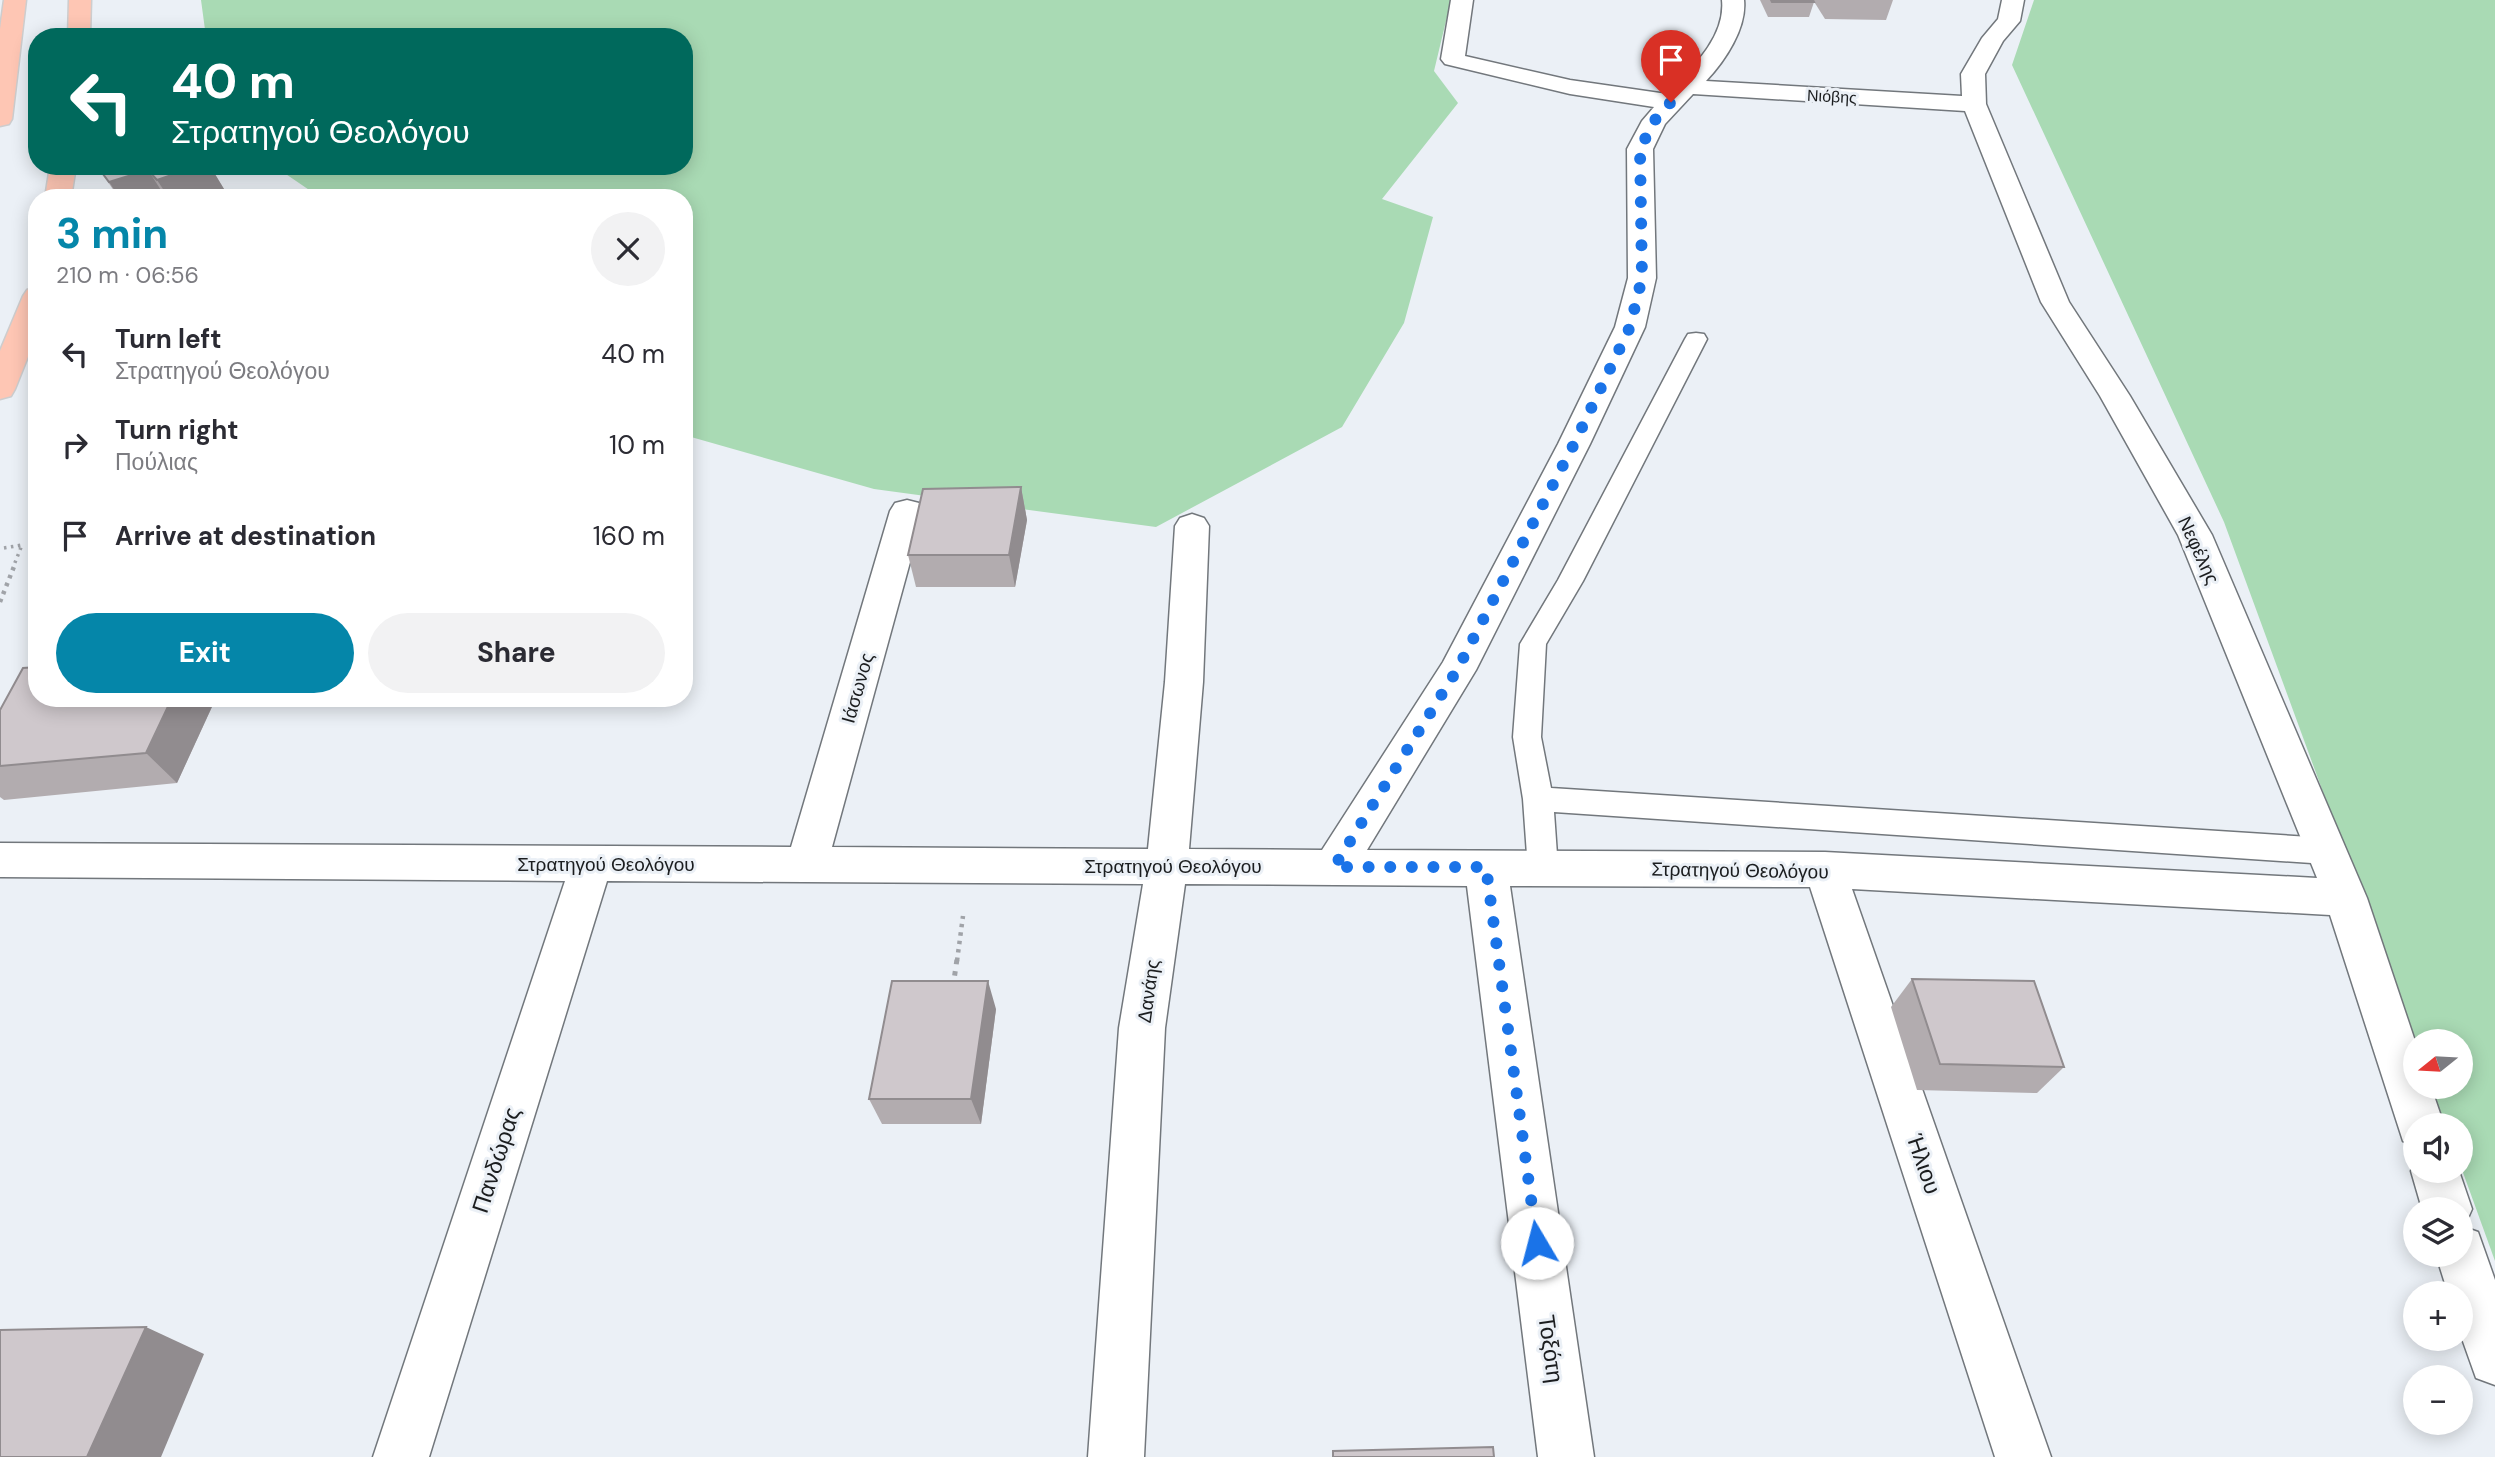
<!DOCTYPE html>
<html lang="en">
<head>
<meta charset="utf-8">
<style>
	body { margin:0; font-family:"DM Sans",sans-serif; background:#f2f2f3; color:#2b2b33; height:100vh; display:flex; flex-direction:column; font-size:26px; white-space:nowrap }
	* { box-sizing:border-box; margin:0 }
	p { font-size:23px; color:#7c7c81 }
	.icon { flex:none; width:38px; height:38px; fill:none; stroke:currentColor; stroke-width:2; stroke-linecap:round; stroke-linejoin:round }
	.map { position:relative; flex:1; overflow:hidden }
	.details { position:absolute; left:28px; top:189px; width:665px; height:518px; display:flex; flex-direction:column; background:#fff; border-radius:28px; box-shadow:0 4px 18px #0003 }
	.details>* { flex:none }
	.guide { position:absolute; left:28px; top:28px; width:665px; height:147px; border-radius:28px; box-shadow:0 4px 18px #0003; background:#00695c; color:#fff; overflow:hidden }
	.needle { width:46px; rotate:252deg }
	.controls { position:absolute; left:2403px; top:1029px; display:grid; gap:14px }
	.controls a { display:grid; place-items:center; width:70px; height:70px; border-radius:50%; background:#fff; box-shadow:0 4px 18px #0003; font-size:35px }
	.pin { position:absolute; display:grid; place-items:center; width:60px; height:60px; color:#fff; margin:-72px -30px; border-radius:50% 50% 50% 0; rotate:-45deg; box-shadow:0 0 7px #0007 }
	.pin .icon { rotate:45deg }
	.me { position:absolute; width:77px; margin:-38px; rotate:352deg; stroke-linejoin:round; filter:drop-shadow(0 0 5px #0008) }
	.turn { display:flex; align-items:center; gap:24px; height:147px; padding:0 28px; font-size:32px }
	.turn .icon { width:91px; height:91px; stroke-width:2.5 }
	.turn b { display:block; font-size:49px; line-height:60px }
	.round { display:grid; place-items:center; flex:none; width:74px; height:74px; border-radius:37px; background:#f2f2f3 }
	.head { display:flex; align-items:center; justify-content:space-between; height:119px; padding:0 28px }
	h1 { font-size:42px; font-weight:700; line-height:52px; color:#0586a9 }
	.cta { display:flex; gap:14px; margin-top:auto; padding:14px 28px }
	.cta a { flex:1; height:80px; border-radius:42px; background:#0586a9; color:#fff; font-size:28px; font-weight:700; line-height:80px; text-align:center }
	.cta a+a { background:#f2f2f3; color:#2b2b33 }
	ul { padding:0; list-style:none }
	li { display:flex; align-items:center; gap:21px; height:91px; padding:0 28px }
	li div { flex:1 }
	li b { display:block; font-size:26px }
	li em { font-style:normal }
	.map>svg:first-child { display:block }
</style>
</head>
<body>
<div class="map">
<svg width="2495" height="1457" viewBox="0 0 2495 1457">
	<rect width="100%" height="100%" fill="#ebf0f6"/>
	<g fill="#a9dab4">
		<polygon points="201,0 1451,0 1434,71 1458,103 1382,199 1433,217 1404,323 1342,427 1156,527 874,489 684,435 684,198 321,198 274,166 684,166 684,37 206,37"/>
		<polygon points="2034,0 2495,0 2495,1261 2461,1167 2460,1125 2445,1125 2431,1087 2460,1087 2460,1041 2415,1043 2224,522 2012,65"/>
	</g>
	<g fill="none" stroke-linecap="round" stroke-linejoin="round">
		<g stroke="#72777c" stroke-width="3">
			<polygon id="service" points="1696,333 1704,334 1707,339 1583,581 1546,644 1541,737 1551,788 2326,838 2337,842 2341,851 2337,860 2326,864 1554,812 1558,869 1554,878 1543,882 1532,878 1528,869 1523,799 1513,737 1520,644 1558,580 1685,339 1688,334"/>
		</g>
		<g stroke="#72777c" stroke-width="3">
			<g id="minor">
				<path d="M1451,0H1473L1465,56L1570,80L1667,94C1690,70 1726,38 1722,0H1744C1747,28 1725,61 1706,81L1962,96L1961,74L1982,38L1998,19L2002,0H2024L2020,21L2003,41L1985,74L1986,104L2069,302L2130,396L2212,535L2367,898L2415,1041V1087H2431L2444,1125H2415V1146L2403,1141L2330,915L1852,889L2051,1457H1995L1810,887L1510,886L1594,1457H1538L1467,886L1185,884L1165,1028L1144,1457H1088L1119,1028L1143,884L607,881L429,1457H373L565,881L0,877V843L791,847L890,511L895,503L907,500L919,503L924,511L832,847L1148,849L1165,682L1175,526L1180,518L1192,514L1204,518L1209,526L1203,682L1189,849L1322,850L1443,662L1558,444L1615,327L1628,278L1627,149L1642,121L1654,107L1570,94L1445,64L1441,59ZM1693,94L1965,111L2041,302L2100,396L2178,535L2317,878L1825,852L1367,850L1476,670L1590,444L1645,327L1656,278L1653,149L1665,124Z"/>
				<polygon points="2415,1161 2415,1171 2459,1171 2472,1209 2464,1227 2478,1232 2495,1280 2495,1385 2476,1378 2460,1333 2460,1293 2448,1293 2436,1255 2460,1255 2460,1209 2422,1209 2411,1171"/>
			</g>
		</g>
		<g stroke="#cdcdce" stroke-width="3">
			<g id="trunk">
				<polygon points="4,0 26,0 12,119 9,124 0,126 0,29"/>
				<polygon points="69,0 91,0 90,37 68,37"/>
				<polygon points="50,166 76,166 71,198 45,198"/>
				<polygon points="37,287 37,334 15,389 11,396 0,399 0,351 23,296 27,290"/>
			</g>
		</g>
		<polyline stroke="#a0a3a8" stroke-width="3.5" stroke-dasharray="2.5 4.5" stroke-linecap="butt" points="4,548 22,545 14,565"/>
		<g stroke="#a0a3a8" stroke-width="4.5" stroke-dasharray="3.5 5" stroke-linecap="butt">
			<polyline points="0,602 15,564"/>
			<polyline points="957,961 963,916"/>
		</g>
		<polyline stroke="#a0a3a8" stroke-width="5" stroke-dasharray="4.5 7" stroke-linecap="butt" points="953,987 957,959"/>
		<use href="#service" fill="#fff" fill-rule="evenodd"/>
		<use href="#minor" fill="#fff" fill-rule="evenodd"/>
		<use href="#trunk" fill="#fec6b4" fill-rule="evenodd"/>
	</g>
	<g fill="#b2acaf">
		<polygon points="1760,0 1813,0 1814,2 1809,17 1768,17"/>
		<polygon points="1813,0 1893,0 1886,20 1825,19"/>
		<polygon points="97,166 210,166 227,194 218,198 119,198"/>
		<polygon points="1021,487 1027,520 1015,587 916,587 908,555"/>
		<polygon points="216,698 177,783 4,800 0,797 0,710"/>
		<polygon points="1912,979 2064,1067 2037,1093 1917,1090 1891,1007"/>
		<polygon points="996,1009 981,1124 882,1124 869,1099"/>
	</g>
	<g fill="#918c8f">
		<polygon points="198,166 210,166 227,194 218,198 169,198 157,180"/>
		<polygon points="148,170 166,198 120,198 109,182"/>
		<polygon points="1021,487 1027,520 1015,587 1009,555"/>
		<polygon points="172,698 216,698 177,783 146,753"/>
		<polygon points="988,981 996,1009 981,1124 971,1099"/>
		<polygon points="146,1327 204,1354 161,1457 87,1457"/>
	</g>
	<g fill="#cfc8cc" stroke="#918c8f" stroke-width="2">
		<polygon points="1771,0 1813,0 1814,2 1772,2"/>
		<polygon points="97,166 198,166 157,180 148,170 109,182"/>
		<polygon points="1021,487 1009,555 908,555 923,489"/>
		<polygon points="37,667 37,698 172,698 146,753 0,766 0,710 23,668"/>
		<polygon points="1912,979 2034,981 2064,1067 1940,1064"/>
		<polygon points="892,981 988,981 971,1099 869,1099"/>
		<polygon points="146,1327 87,1457 0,1457 0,1330"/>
		<polygon points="1493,1447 1494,1457 1333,1457 1333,1451"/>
	</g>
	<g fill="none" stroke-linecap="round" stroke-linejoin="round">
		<polyline stroke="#1a73e8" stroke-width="12" stroke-dasharray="0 21.6" points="1537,1243 1486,867 1334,867 1457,670 1574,444 1630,327 1642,278 1640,149 1654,121 1671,102"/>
	</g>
	<g text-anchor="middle" stroke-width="6" stroke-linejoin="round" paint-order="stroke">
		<g font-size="16" fill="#1b1d1f" stroke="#ebf0f6">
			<text transform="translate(1832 96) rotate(3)" y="6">Νιόβης</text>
		</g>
		<g font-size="19" fill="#1b1d1f" stroke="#ebf0f6">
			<text transform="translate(2199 550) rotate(65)" y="7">Νεφέλης</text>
			<text transform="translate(857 688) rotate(-74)" y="7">Ιάσωνος</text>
			<text x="606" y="871">Στρατηγού Θεολόγου</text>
			<text x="1173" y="873">Στρατηγού Θεολόγου</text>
			<text transform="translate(1740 870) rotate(1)" y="7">Στρατηγού Θεολόγου</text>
			<text transform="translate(1148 991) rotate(-82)" y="7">Δανάης</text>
		</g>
		<g font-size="23" fill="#1b1d1f" stroke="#ebf0f6">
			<text transform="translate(496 1160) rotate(-72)" y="8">Πανδώρας</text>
			<text transform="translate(1924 1164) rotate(71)" y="8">Ήλιου</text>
			<text transform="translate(1551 1349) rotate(82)" y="8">Τοξότη</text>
		</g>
	</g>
</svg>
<div class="controls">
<a><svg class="needle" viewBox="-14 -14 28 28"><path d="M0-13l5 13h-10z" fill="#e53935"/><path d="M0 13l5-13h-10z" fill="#7c7c81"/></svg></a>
<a><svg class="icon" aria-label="sound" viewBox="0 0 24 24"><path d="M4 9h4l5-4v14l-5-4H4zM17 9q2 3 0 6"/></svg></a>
<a><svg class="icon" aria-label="layers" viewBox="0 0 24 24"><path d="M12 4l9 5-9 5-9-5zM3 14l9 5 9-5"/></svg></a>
<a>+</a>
<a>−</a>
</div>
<div class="pin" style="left:1671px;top:102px;background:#d93025"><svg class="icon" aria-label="arrive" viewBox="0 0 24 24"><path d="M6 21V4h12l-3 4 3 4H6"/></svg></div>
<svg class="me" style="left:1537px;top:1243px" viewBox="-20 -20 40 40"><circle r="19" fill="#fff"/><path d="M0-13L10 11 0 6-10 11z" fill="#1a73e8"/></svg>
<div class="guide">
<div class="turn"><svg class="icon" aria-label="left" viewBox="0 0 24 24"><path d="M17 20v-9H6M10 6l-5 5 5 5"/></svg><div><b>40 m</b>Στρατηγού Θεολόγου</div></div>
</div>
<section class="details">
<div class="head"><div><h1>3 min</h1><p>210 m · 06:56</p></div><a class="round"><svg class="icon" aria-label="close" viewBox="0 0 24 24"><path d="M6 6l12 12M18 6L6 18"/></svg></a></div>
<ul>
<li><svg class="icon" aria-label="left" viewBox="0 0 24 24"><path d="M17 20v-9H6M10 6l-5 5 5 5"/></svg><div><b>Turn left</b><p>Στρατηγού Θεολόγου</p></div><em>40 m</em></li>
<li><svg class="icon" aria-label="right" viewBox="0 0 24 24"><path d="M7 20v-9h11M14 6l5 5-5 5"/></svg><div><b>Turn right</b><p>Πούλιας</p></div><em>10 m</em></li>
<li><svg class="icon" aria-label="arrive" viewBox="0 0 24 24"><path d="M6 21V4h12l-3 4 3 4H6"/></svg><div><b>Arrive at destination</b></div><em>160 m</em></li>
</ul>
<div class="cta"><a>Exit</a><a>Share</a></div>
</section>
</div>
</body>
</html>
